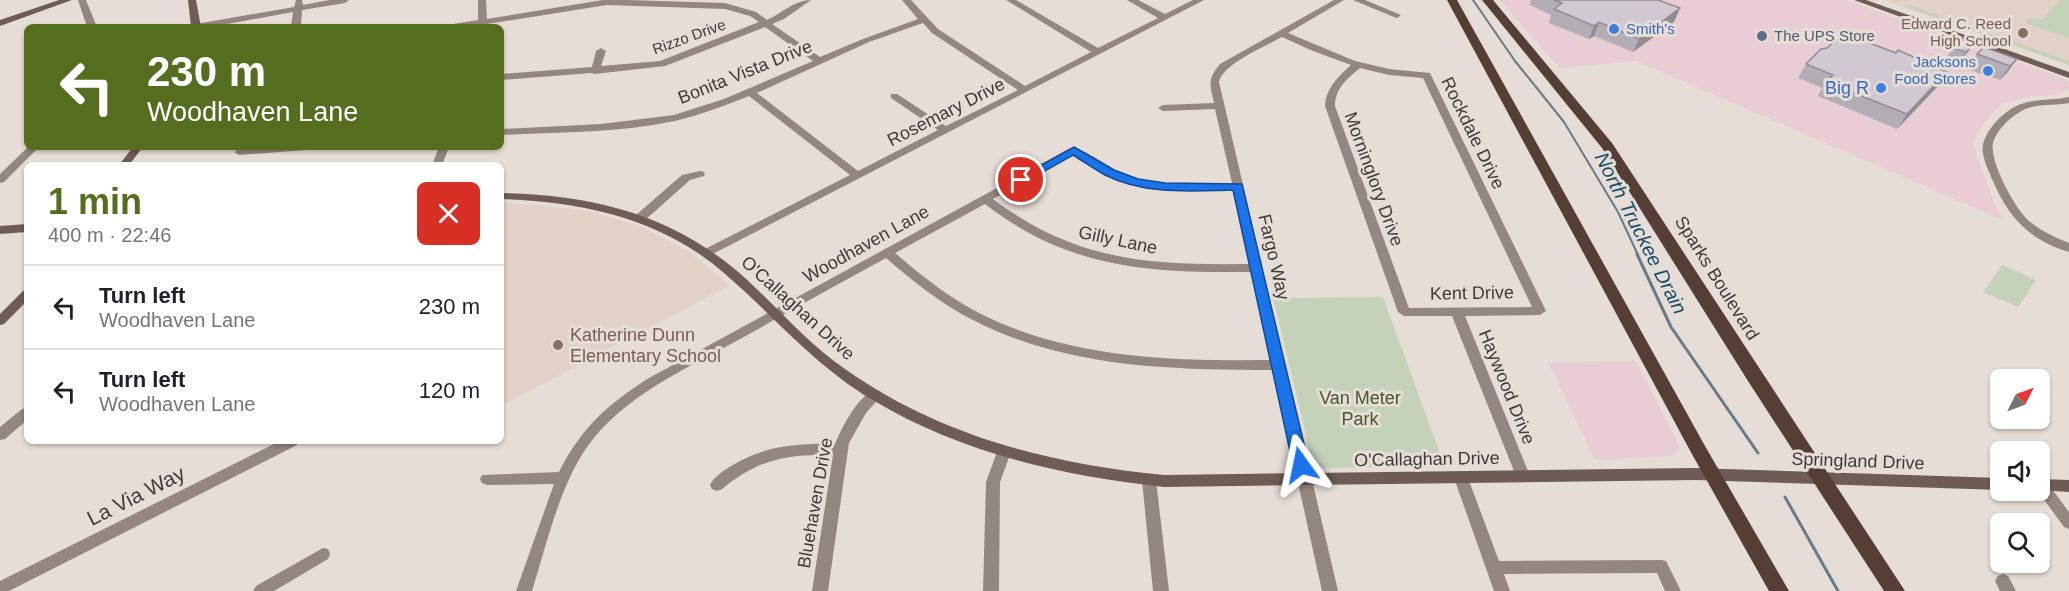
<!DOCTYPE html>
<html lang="en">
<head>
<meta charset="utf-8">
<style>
	body { margin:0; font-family:Arial,sans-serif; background:#f6f6f6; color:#202124; height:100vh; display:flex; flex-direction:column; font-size:22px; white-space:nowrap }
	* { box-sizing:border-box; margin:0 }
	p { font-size:20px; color:#757577 }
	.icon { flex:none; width:33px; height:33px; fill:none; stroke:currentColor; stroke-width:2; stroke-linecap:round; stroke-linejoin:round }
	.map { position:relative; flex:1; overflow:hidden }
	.details { position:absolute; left:24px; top:162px; width:480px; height:282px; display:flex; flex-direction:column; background:#fff; border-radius:9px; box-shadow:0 2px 4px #0004 }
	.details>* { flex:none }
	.guide { position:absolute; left:24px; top:24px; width:480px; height:126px; border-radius:9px; box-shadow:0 2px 4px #0004; background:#546d1e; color:#fff; overflow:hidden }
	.needle { width:39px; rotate:48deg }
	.tools { position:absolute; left:1990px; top:369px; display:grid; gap:12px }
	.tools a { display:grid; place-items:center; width:60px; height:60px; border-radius:9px; background:#fff; box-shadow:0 2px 4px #0004; font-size:30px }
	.pin { position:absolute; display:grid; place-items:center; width:51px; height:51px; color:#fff; margin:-26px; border:3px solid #fff; border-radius:50%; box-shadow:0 2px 6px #0007 }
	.me { position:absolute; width:66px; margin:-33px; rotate:348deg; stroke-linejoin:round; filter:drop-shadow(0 0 4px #0008) }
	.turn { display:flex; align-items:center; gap:21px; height:126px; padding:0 24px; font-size:27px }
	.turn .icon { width:78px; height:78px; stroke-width:2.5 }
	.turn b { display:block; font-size:42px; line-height:51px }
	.round { display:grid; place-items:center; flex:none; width:63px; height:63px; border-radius:9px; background:#f6f6f6 }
	.headline { display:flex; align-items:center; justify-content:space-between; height:102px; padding:0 24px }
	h1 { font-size:36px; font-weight:600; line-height:45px; color:#546d1e }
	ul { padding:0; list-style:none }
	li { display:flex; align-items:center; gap:18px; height:84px; padding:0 24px; border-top:2px solid #e0e0e0 }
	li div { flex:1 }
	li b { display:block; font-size:22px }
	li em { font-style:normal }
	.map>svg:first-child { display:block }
</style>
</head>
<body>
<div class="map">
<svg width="2069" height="591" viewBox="0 0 2069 591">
	<rect width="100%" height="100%" fill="#e7ddd7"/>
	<g fill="#e8ced4">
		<polygon points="1499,0 1847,0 2061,77 2069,82 2069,89 2057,95 2028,97 2005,103 1992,113 1976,135 1974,142 1976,154 1996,208 2007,222 1636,61 1560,68"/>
		<polygon points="1636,361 1679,445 1678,452 1671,456 1595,460 1548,362"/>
	</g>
	<g fill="#e1d1c6">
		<polygon points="1883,0 2069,0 2069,65"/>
		<polygon points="501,202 585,210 640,226 688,251 730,285 501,406"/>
	</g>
	<g fill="#c5d2ba">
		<polygon points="2060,0 2069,0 2069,38 2025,23 2030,18 2041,21"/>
		<polygon points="1908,5 2069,61 2069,65 1903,6"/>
		<polygon points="2002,265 2036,280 2018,307 1983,292"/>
		<polygon points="1383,297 1445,467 1321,468 1313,463 1273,298"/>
	</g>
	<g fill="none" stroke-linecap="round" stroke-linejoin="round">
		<polyline stroke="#677a86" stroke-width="2" points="1473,0 1515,61 1564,122 1618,212 1638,255"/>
		<g stroke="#677a86" stroke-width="3">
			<polyline points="1637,254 1671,327 1758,453"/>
			<polyline points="1785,497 1838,591"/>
		</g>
		<g fill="#948681" fill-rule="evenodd">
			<polygon points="78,0 86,0 97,27 87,27"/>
			<polygon points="296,0 302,0 303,5 330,0 349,0 345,3 302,10 301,27 291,27 293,12 211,27 191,27 196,24 294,7"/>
			<path d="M478,0H486L487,19L603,0H626L725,3L756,12L767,20C782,13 795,0 811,0L784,19L772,24L820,57L863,39L918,19L902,0H911L938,29L1025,86L1091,52L1006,0H1016L1098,48L1158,18L1127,0H1138L1165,14L1193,0H1204L707,257L703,256L701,253L703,250L850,175L749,96C724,106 700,115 675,121C618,133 559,132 501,135V129L601,124L674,115L724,99L813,61L765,27L665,66L595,74L591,73L501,80V74L592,67L596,51L601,48L606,51L601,66L660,61L759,22L750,16L725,9L607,5L487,24L488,27H448L453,24L478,20ZM923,23L932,33L1018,90L946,126L897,94H891V98L938,130L858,171L757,93L869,42Z"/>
			<path d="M1334,0H1344L1288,33L1355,61L1389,69L1430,73L1546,311L1540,315L1465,316L1530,476L1528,480L1523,482L1518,480L1516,476L1452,316H1404L1398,312L1325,106C1326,88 1338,77 1351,65L1313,51L1282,37C1266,46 1222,64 1219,82L1338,591H1322L1273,370C1172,370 1067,368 975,321C942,305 914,282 886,258C838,284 790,311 742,338C688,368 624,395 587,447C560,485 546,546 532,591H516L554,484L487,485L482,483L480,479L482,475L559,472C581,428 608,404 649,378L1070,148C1083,146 1113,171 1129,177C1161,188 1197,184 1232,183L1215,109L1163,111L1158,108L1163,105L1214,103C1210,84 1207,80 1220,64ZM1360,68L1389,75L1423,78L1532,307L1409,308L1335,106C1335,88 1347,79 1360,68ZM1074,154C1088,164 1102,174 1118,180C1155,194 1195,191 1233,190L1250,264C1150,265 1076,262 993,199ZM985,204C1069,269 1149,273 1251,272L1271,360C1174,361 1074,359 985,316C952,300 923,277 895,253Z"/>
			<polygon points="1353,0 1365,0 1401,15 1397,18 1394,17"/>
			<path d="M2069,97V103C2054,106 2033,103 2020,112C2009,118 1996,131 1993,143C1989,161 2015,209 2029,221C2041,231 2055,237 2069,243V252C2029,240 2008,217 1992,179C1989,171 1984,162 1983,153C1980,137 1998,117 2011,109C2027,98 2050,101 2069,97Z"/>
			<polygon points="28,147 39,147 4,182 0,183 0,174"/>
			<polygon points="264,147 311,147 306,150 239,155 234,152 239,149"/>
			<polygon points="439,147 449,147 442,165 432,165"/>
			<polygon points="700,171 704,172 705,174 704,176 690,180 644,221 636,221 634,218 636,215 682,175"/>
			<path d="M875,390L880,391L882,395L866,413L849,443L828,591H812L833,455C786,454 759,459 722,489L717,491L712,489L710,485C714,477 723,471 731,466C763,446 798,443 835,444C841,429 858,395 875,390Z"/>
			<polygon points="27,408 27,420 5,439 0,440 0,427 22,409"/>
			<polygon points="280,441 299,441 297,445 9,591 0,591 0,581"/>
			<polygon points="1004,447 1009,448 1011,452 1000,482 999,591 983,591 986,482 997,452 999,448"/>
			<polygon points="1461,472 1466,474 1468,478 1499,561 1661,560 1666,561 1681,591 1665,591 1657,573 1504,574 1510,591 1494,591 1454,478 1456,474"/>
			<polygon points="1149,474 1154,476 1156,480 1169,591 1153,591 1142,480 1144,476"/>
			<polygon points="2040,480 2046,481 2069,512 2069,529 2064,527 2037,490 2040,490"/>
			<polygon points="323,548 328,549 330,554 328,559 274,591 253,591 256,586"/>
			<polygon points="2003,574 2008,576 2016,591 2000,591 1995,581 1998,576"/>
		</g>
		<g fill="#6f5c54" fill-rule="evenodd">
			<polygon points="59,0 72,0 0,26 0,20"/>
			<polygon points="188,0 196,0 201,27 191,27"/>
			<polygon points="1854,0 1866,0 2069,72 2069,78"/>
			<polygon points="133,147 143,147 129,165 119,165"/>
			<path d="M501,193C593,195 673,214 744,277C777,307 807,343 845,369C940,436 1050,464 1164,475L1695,468L2001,478V490L1695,480L1164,487C1062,476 960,453 871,399C813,364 775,317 724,273C661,218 582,202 501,199Z"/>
			<polygon points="27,224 27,232 0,234 0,226"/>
			<polygon points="27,290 27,301 4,324 0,325 0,314 23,291"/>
			<polygon points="2040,479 2069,480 2069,492 2039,490"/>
		</g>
		<g fill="#553e35" fill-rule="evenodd">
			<polygon points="1447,0 1457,0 1705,446 1789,591 1769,591 1693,456"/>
			<polygon points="1482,0 1493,0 1612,143 1905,591 1884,591 1748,381 1602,148"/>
		</g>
	</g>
	<g fill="#b3adb5">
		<polygon points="1531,0 1658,0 1680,8 1674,22 1633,52 1594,36 1589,39 1549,23 1551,15 1530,5"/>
		<polygon points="1974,44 1967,53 1959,62 1947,57 1953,48"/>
		<polygon points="1977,54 2017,59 2000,80 1967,69"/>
		<polygon points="1806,64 1947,72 1938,86 1897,129 1818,96 1822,88 1798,78"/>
	</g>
	<g fill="#928d93">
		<polygon points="1680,8 1674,22 1633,52 1639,39"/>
		<polygon points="1599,22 1594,36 1589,39 1594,26"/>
		<polygon points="1974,44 1967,53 1959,62 1966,52"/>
		<polygon points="2017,59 2007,73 2000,80 2010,66"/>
		<polygon points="1947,72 1938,86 1897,129 1907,114"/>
	</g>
	<g fill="#d0c9d2" stroke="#928d93" stroke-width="1.5">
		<polygon points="1554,0 1658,0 1680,8 1639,39 1599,22 1594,26 1554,9 1562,3"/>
		<polygon points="1843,33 1896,53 1898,50 1947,72 1907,114 1826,82 1833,75 1806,64 1821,49 1827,48"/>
		<polygon points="1961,39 1974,44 1966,52 1953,48"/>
		<polygon points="1984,47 2017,59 2010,66 1977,54"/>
	</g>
	<path fill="#1a73e8" stroke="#114b97" stroke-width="1.5" d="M1074,147L1114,170L1138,179L1165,183L1242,184L1309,465L1307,470L1301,472L1296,470L1293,465L1233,190C1190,191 1145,195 1105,175C1094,169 1084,162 1073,155L1025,182H1017L1015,180Z"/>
	<g fill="#3f7fe0" stroke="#e7ddd7" stroke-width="2">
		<circle cx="1614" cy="29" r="6"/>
		<circle cx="1988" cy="71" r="6"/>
		<circle cx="1881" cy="88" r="6"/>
	</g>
	<g fill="#8d6e63" stroke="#e7ddd7" stroke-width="2">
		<circle cx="2023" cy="33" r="6"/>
		<circle cx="558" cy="345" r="6"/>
	</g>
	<circle fill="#5c6f8a" stroke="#e7ddd7" stroke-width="2" cx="1762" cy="36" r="6"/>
	<g text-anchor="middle" stroke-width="6" stroke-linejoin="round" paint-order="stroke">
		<g font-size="15" fill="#785e54" stroke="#e7ddd7" text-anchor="end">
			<text x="2011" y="29">Edward C. Reed<tspan x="2011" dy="17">High School</tspan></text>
		</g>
		<g font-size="15" fill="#366cbe" stroke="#e7ddd7" text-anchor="start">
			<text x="1626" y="34">Smith's</text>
			<text x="1976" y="67" text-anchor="end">Jacksons<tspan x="1976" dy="17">Food Stores</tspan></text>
		</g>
		<g font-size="15" fill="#4e5e75" stroke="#e7ddd7" text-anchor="start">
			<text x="1774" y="41">The UPS Store</text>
		</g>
		<g font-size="15" fill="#3f3b39" stroke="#e7ddd7">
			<text transform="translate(689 37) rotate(-20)" y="5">Rizzo Drive</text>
		</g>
		<g font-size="18" fill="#3f3b39" stroke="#e7ddd7">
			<text transform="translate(745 72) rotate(-22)" y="6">Bonita Vista Drive</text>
			<text transform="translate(946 112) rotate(-27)" y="6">Rosemary Drive</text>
			<text transform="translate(1473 133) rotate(64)" y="6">Rockdale Drive</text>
			<text transform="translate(1374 179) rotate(70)" y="6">Morninglory Drive</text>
			<text transform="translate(1118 240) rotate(12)" y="6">Gilly Lane</text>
			<text transform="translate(866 244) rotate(-29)" y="6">Woodhaven Lane</text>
			<text transform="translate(1274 257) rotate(77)" y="6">Fargo Way</text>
			<text transform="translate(1717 278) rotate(58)" y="6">Sparks Boulevard</text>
			<text transform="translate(1472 293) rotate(-1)" y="6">Kent Drive</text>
			<text transform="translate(798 308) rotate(42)" y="6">O'Callaghan Drive</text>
			<text transform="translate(1507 387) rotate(68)" y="6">Haywood Drive</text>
			<text transform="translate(1427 459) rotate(-1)" y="6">O'Callaghan Drive</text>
			<text transform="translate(1858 461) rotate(2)" y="6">Springland Drive</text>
			<text transform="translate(815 503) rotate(-80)" y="6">Bluehaven Drive</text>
		</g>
		<g font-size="18" fill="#366cbe" stroke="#e7ddd7" text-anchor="end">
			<text x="1869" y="94">Big R</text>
		</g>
		<g font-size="18" fill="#785e54" stroke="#e7ddd7" text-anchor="start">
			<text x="570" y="341">Katherine Dunn<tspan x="570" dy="21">Elementary School</tspan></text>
		</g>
		<g font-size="18" fill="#44592d" stroke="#e7ddd7">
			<text x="1360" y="404">Van Meter<tspan x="1360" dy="21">Park</tspan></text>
		</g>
		<g font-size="20" font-style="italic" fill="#184e69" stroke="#e7ddd7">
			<text transform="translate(1641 233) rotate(63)" y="7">North Truckee Drain</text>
		</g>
		<g font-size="21" fill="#3f3b39" stroke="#e7ddd7">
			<text transform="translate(136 496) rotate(-27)" y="7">La Via Way</text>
		</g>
	</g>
</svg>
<div class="tools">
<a><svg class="needle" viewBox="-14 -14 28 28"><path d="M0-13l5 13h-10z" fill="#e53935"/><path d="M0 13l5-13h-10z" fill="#757577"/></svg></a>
<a><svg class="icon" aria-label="sound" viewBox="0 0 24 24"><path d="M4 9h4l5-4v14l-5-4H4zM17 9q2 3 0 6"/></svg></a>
<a><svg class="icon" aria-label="search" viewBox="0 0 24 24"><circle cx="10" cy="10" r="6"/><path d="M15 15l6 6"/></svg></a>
</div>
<div class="pin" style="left:1021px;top:180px;background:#d93025"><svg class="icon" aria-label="arrive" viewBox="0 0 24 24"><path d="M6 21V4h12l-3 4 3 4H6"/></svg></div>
<svg class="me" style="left:1301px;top:465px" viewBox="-20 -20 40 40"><path d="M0-17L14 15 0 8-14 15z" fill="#1a73e8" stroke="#fff" stroke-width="4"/></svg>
<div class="guide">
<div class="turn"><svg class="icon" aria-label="left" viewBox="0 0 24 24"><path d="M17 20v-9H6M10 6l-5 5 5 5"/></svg><div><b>230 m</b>Woodhaven Lane</div></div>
</div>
<section class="details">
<div class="headline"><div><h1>1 min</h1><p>400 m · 22:46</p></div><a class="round" style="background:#d93025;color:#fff"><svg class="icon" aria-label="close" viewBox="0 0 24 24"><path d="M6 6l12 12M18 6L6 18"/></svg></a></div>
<ul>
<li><svg class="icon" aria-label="left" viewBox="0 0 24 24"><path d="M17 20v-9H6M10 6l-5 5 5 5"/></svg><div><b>Turn left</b><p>Woodhaven Lane</p></div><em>230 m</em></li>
<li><svg class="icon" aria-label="left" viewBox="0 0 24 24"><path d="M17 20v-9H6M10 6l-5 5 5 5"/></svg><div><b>Turn left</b><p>Woodhaven Lane</p></div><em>120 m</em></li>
</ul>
</section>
</div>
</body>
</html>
